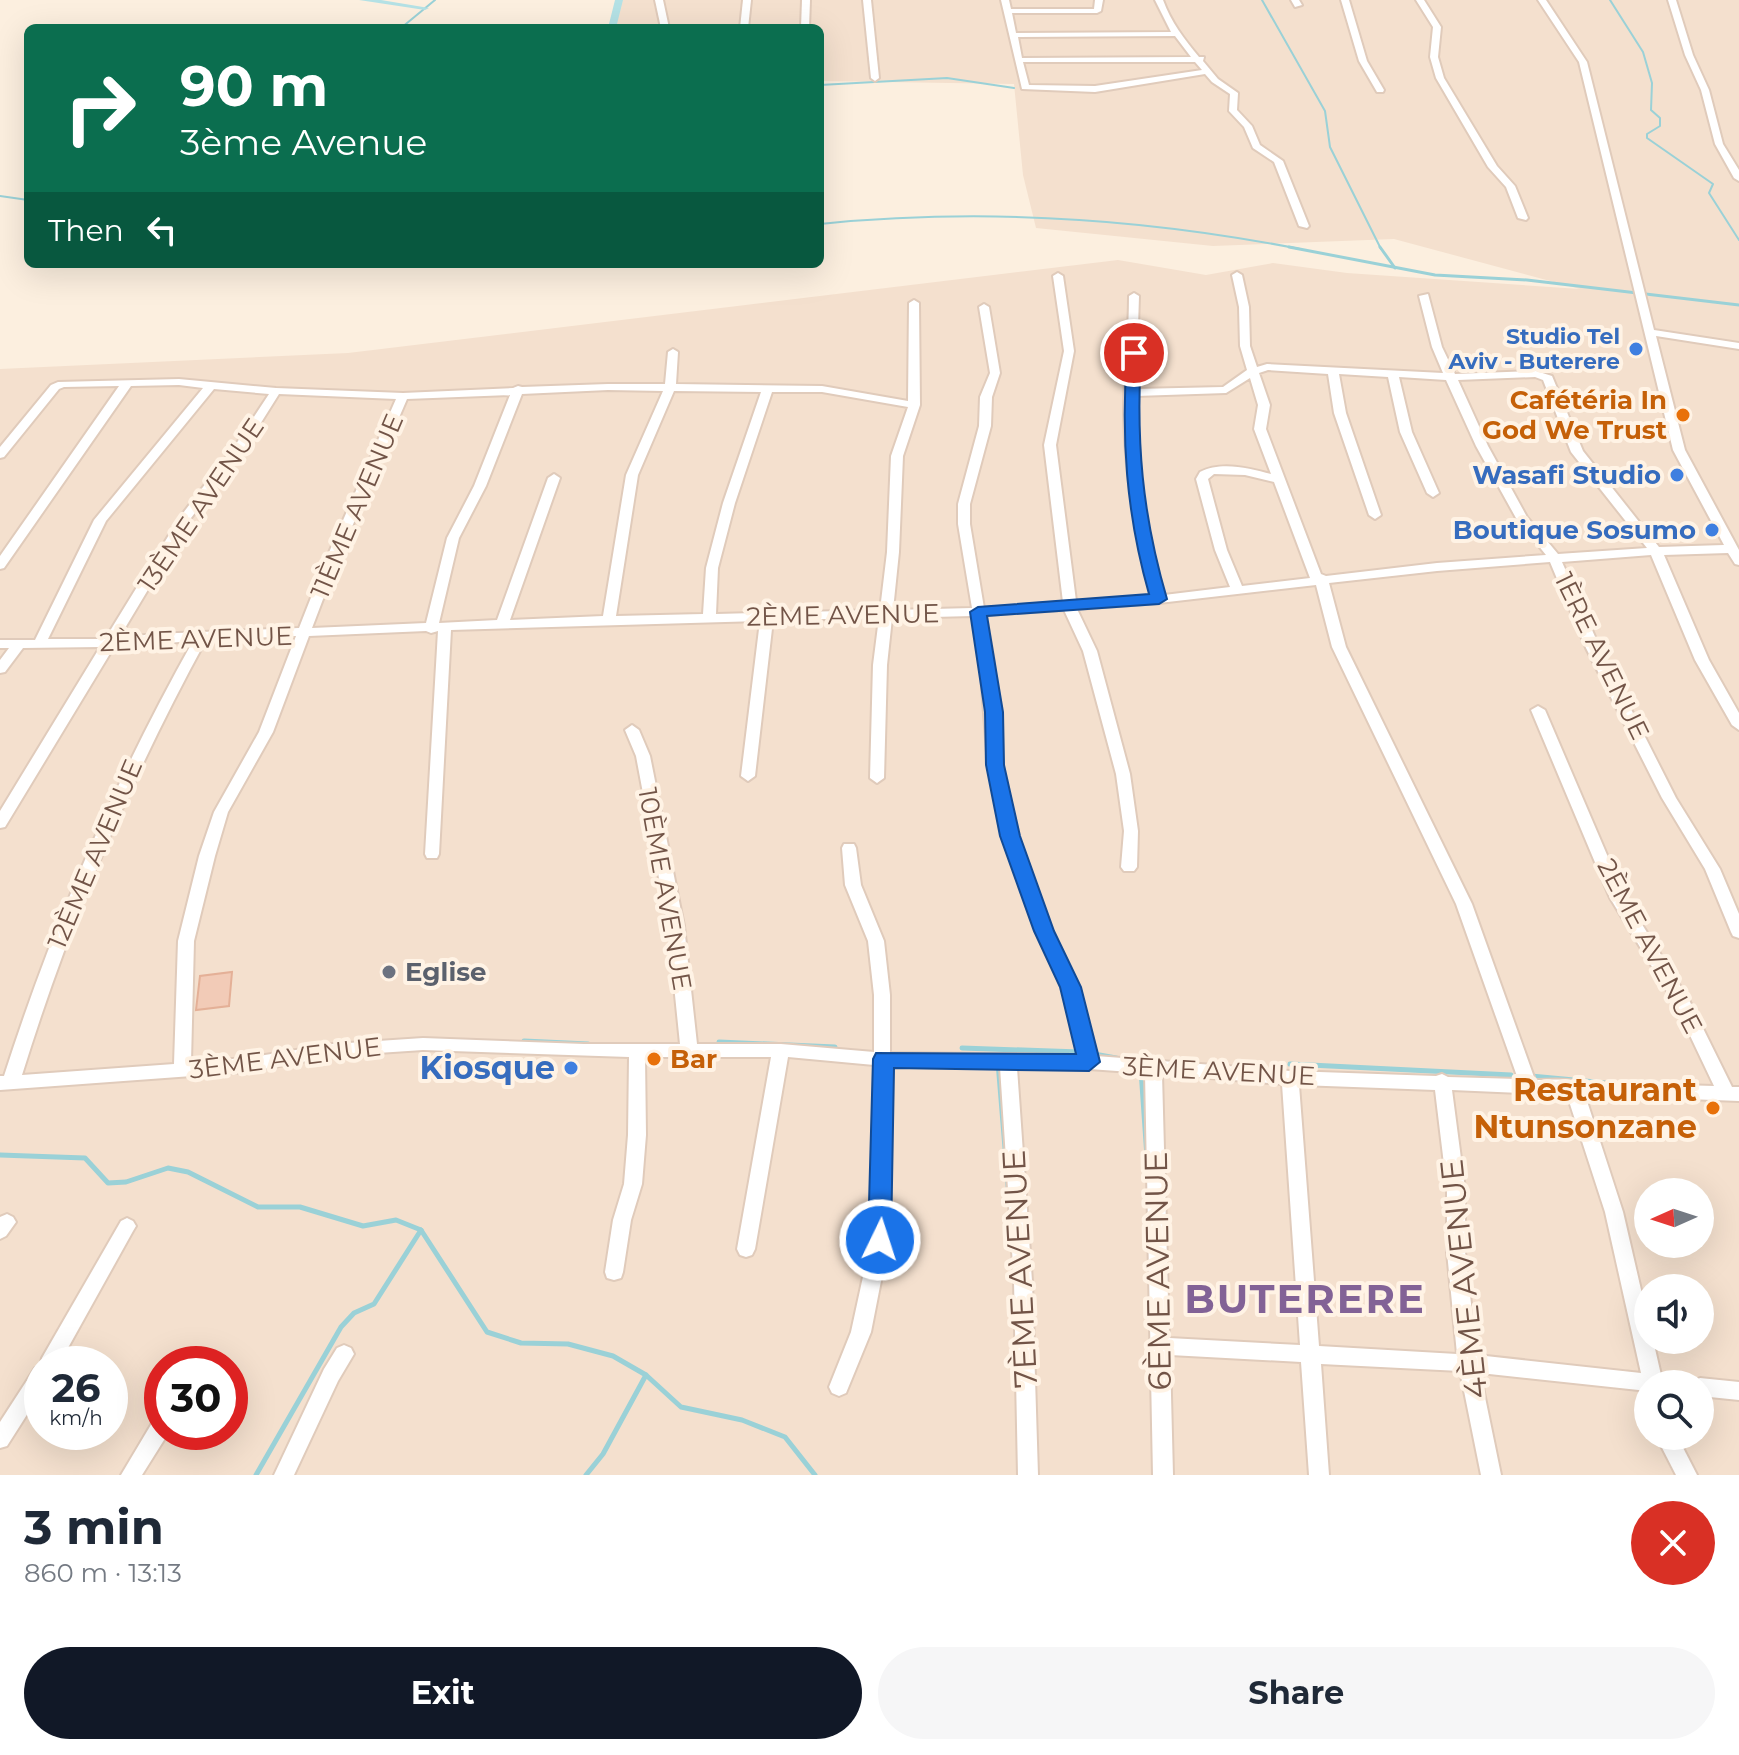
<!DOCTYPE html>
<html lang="en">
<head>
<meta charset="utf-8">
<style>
	body { margin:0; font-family:Montserrat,sans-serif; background:#f6f6f7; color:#1f2937; height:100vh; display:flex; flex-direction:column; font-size:30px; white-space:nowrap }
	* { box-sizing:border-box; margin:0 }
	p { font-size:26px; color:#747a83 }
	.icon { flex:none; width:44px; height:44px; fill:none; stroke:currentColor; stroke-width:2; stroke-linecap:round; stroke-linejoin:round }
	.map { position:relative; height:1475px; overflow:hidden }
	.sheet { display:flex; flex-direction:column; background:#fff; flex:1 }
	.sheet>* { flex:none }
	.hud { position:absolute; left:24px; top:24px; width:800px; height:244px; border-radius:12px; box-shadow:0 8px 32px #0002; background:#0b6e4f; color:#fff; overflow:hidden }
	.needle { width:52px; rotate:267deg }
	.buttons { position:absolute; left:1634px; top:1178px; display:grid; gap:16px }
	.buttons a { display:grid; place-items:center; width:80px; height:80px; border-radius:50%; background:#fff; box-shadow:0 8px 32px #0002; font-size:40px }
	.speed { position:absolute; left:24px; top:1346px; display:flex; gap:16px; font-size:40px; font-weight:700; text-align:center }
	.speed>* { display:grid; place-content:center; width:104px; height:104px; border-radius:50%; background:#fff; box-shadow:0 8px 32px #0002; line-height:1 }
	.speed small { font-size:20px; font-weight:400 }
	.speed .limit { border:12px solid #d22; background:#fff; color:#111 }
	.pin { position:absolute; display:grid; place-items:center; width:68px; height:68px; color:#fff; margin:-34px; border:4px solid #fff; border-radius:50%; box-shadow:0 2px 8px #0007 }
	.me { position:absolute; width:88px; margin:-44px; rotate:4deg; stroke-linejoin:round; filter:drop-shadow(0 0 6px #0008) }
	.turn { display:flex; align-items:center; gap:28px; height:168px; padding:0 24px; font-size:36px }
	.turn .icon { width:104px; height:104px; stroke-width:2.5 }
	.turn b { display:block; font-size:56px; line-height:68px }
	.then { display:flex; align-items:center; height:76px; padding:0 24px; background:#0003; gap:16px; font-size:30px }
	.round { display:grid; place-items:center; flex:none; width:84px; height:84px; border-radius:42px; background:#f6f6f7 }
	.summary { display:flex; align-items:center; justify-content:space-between; height:136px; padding:0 24px }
	h1 { font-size:48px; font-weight:700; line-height:60px }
	.button { display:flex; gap:16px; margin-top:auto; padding:16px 24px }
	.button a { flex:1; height:92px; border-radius:48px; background:#111827; color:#fff; font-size:32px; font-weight:700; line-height:92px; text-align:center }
	.button a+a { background:#f6f6f7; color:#1f2937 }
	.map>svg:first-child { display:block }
</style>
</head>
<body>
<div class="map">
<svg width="1739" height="1475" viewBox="0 0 1739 1475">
	<rect width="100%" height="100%" fill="#fcefdf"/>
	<path fill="#f4e0ce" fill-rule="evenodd" d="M622,0H1739V1475H0V369L348,353L1118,260L1206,275L1273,263L1347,273L1580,289L1394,239L1213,246L1036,228L1023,175L1014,84L820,81V28H614ZM1648,1192H1700V1244H1648ZM1648,1288H1700V1340H1648ZM42,1364H110V1432H42ZM162,1364H230V1432H162ZM1648,1384H1700V1436H1648Z"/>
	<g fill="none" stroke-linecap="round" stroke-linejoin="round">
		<g stroke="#9ad1d7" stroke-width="2">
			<polyline points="1262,0 1325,111 1330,147 1381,249"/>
			<polyline points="1610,0 1643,52 1652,83 1651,110 1660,118 1660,126 1647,134 1647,138 1713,184 1709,193 1739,240"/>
			<polyline points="401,28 435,0"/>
			<polyline points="820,85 947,78 1014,88"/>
			<polyline points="0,196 28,200"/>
			<path d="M820,224C979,208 1142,218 1300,249"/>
		</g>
		<g stroke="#9ad1d7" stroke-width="3">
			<polyline points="1289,247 1435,275 1527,280 1739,305"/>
			<polyline points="1380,247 1395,268"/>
		</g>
		<g stroke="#9ad1d7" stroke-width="5">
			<polyline points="524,1041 588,1044"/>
			<polyline points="719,1042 835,1047"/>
			<polyline points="962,1048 1080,1052"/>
			<polyline points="1094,1054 1116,1058"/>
			<polyline points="998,1062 1009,1197"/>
			<polyline points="1290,1064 1511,1075"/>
			<polyline points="1141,1070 1147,1157"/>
			<polyline points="1531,1076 1606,1083"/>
			<polyline points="0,1155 85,1158 108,1183 126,1182 168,1168 188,1172 258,1207 300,1207 363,1226 396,1220 421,1230 487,1332 521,1343 568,1344 613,1356 646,1375 681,1407 742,1420 785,1437 815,1475"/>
			<polyline points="256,1475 341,1327 354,1313 374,1304 421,1230"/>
			<polyline points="586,1475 603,1454 646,1375"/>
		</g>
		<g fill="#b4e1e5" fill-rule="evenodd">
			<polygon points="359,0 381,0 429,8 425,10"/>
			<polygon points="615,0 623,0 616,28 608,28"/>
		</g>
	</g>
	<polygon fill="#f2cbb7" stroke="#e4b097" stroke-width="2" points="232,972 229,1006 196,1010 200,976"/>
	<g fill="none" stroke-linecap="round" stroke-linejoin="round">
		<g stroke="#e0cbbb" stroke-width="4">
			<g id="street">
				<polygon points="655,0 663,0 669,28 661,28"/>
				<polygon points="743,0 751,0 748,28 740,28"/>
				<polygon points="802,0 810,0 809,28 801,28"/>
				<polygon points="863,0 871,0 879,78 875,81 871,78"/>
				<path d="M1001,0H1009L1011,9H1094L1095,0H1103L1101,11L1097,13H1012L1016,33L1171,32L1155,0H1163C1171,22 1184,39 1199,57H1204L1203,61L1218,79L1238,93L1237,110L1252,126L1260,145L1283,161L1309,226L1307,228L1299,226L1274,162L1253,148L1244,127L1229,111L1230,94L1212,82L1205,74L1095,92L1022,89ZM1175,36L1191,57L1022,58L1018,37ZM1023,62H1195L1202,70L1095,86L1029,85Z"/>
				<polygon points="1291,0 1299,0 1302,5 1295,7"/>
				<polygon points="1341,0 1349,0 1367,61 1384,90 1383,92 1377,92 1359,61"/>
				<polygon points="1416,0 1424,0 1441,27 1438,57 1444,78 1497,166 1515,186 1528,218 1526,220 1518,218 1506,187 1488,167 1436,78 1430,57 1433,27"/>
				<path d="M1538,0H1546L1587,62L1654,330L1739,343V349L1656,336L1685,450L1739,550V565L1735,564L1728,553L1664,555L1709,660L1739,713V730L1732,725L1695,660L1651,555L1562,562L1600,648L1676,798L1720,869L1739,914V938L1733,936L1731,932L1705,869L1662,798L1586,648L1550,562L1437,571L1329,583L1346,647L1472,904L1535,1080C1547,1080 1570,1078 1579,1082L1714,1086L1676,1006L1610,898L1531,710L1538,706L1545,710L1625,897L1689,1000L1732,1087H1739V1101L1585,1095L1623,1212L1648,1320V1340H1653L1661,1375L1671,1378L1674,1384H1648V1391L1480,1373L1501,1475H1481L1460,1371L1321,1364L1329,1475H1309L1301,1362L1170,1355L1173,1475H1153L1145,1073L1089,1069L1017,1068L1032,1281L1038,1475H1018L1014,1281L1000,1067L890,1066L889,1240L871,1332L846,1393L839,1396L832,1393L829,1387L851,1332L871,1240L874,1065L788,1057L755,1249L752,1255L746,1257L740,1255L737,1249L771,1057H645L646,1135L642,1184L631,1220L623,1272L621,1278L614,1280L607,1278L605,1272L613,1220L624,1184L628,1135L629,1057L423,1050L333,1056L247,1072L0,1090V1076H4C53,924 115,780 193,641L114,647L5,827L0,828V811L100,647L23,648L5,672L0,673V660L9,648H0V640H35L94,520L203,388L179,385L131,386L4,568L0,569V556L119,386L64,387L59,389L4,457L0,458V447L51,385L58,382L179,379L276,388L403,393L513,388L518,386L522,387L608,384H665L668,352L673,349L678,352L676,384L822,386L908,401L909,303L914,300L919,303L920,405L903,456L899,552L893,610L972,608L958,524V504L979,426L980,397L990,373L979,307L984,304L989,307L1000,373L992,397L991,426L970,504V524L984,608L1063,602L1044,445L1064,351L1053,276L1058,273L1063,276L1074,351L1056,445L1076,601L1152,596C1135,536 1125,475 1124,413C1124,374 1129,335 1129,296L1134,293L1139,296L1136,389L1223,387L1247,370L1240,346L1239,307L1232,275L1237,272L1242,275L1249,307L1250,346L1257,367L1267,364L1443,373L1432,347L1419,296L1428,294L1442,347L1455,374L1536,371L1552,376L1583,451L1659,547L1724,545L1673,450L1579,62ZM1268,370L1328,374L1334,413L1369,515L1375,519L1381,515L1346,413L1339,374L1388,377L1400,432L1427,493L1433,497L1439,493L1412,432L1399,377L1446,380L1476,446L1516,518L1546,555L1437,563L1326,576L1321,574L1266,429L1270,405L1259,373ZM1535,377L1543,380L1571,452L1647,548L1558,554L1527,517L1488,446L1458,380ZM1250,378L1258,405L1254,429L1271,474C1249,468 1221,461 1200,472L1196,479L1215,550L1230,587L1164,595C1146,530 1135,464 1136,396L1226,393ZM214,389L269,394L236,444L180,517L105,639H48L106,521ZM608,390L663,391L626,475L603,616L510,620L560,478L554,474L548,478L497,620L439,623L459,538L486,486L522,394ZM674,391L761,392L723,503L706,568L703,614L616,616L638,475ZM772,392H822L908,407L891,456L887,552L880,610L716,614L718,568L735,503ZM279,394L396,399L327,557L299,628L154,634L119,638L191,518L245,448ZM510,395L474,486L447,538L426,623L312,628L339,557L407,399ZM1214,474L1245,475L1274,482L1310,578L1242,586L1227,550L1208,479ZM1316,585L1332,647L1456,904L1518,1079L1448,1077L1442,1074L1436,1076L1290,1071L1096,1056L1079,987L1052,931L1017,836L1002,765L994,662L986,615L1064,610L1083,651L1116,774L1124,831L1121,867L1124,871H1134L1137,867L1138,831L1130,774L1097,651L1077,609L1159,603ZM973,616L980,662L988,765L1003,836L1036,931L1063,987L1079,1055L890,1053V995L884,941L861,885L856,848L854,844H844L842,848L845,885L868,941L874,995V1052L781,1044H697L684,926L650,756L639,730L632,725L625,730L636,756L668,926L680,1044H584L423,1038L333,1044L247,1058L191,1062L194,941L215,856L228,812L273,732L309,636L426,631L431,633L438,631L425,854L427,858H437L439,854L451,630L760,621L741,776L748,781L755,776L773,620L879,618L873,665L870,778L877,783L884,778L887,665L892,618ZM296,636L259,732L214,812L199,856L178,941L174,1064L22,1075C69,923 130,779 206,640ZM1162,1074L1282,1084L1300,1345L1169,1338ZM1299,1085L1435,1090L1447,1189V1252L1457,1354L1319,1346ZM1452,1090L1567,1095L1605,1212L1641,1373L1477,1355L1465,1252V1189Z"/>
				<polygon points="1668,0 1676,0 1693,55 1709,90 1723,144 1739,170 1739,181 1734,178 1715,144 1701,90 1685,55"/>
				<polygon points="7,1214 13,1217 16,1222 6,1236 0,1239 0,1217"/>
				<polygon points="127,1218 133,1221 136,1226 133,1231 59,1364 42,1364 42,1391 7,1446 0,1448 0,1422 35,1368 40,1366 42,1358 121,1221"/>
				<polygon points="344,1345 351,1348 354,1354 338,1381 294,1475 274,1475 324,1369 337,1348"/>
				<polygon points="1700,1378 1739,1382 1739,1400 1700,1396 1700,1384 1692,1384 1693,1381"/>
				<polygon points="162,1416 162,1432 169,1432 142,1475 121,1475 155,1418"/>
				<polygon points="1656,1436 1677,1436 1697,1475 1676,1475"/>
			</g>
		</g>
		<use href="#street" fill="#fff" fill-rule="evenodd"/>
	</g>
	<path fill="#1a73e8" stroke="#114b97" stroke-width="2" d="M1134,349L1141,353C1136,441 1142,514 1167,599L1159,604L987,616L1003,712L1004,765L1020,836L1054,931L1081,987L1100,1062L1089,1071L894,1068L891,1240L888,1247L880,1250L871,1247L868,1240L873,1059L876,1053L1076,1054L1060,987L1034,931L1000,836L986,765L985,712L970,612L978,607L1149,594C1126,513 1121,437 1127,353Z"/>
	<g fill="#3f7fe0" stroke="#fff3e5" stroke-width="3">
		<circle cx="1636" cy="349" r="8"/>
		<circle cx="1677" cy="475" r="8"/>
		<circle cx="1712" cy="530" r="8"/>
		<circle cx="571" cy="1068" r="8"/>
	</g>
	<g fill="#e8710a" stroke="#fff3e5" stroke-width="3">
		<circle cx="1683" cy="415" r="8"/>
		<circle cx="654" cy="1059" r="8"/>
		<circle cx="1713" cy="1108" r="8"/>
	</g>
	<circle fill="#6b7280" stroke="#fff3e5" stroke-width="3" cx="389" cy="972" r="8"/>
	<g text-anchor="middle" stroke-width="8" stroke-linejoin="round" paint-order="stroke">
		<g font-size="22" font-weight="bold" fill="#366cbe" stroke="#fff3e5" text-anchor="end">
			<text x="1620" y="344">Studio Tel<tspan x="1620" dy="25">Aviv - Buterere</tspan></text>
		</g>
		<g font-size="26" font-weight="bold" fill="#c56008" stroke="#fff3e5" text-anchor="end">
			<text x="1667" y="409">Cafétéria In<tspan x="1667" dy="30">God We Trust</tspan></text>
			<text x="670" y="1068" text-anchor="start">Bar</text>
		</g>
		<g font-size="26" font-weight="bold" fill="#366cbe" stroke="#fff3e5" text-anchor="end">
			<text x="1661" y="484">Wasafi Studio</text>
			<text x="1696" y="539">Boutique Sosumo</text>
		</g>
		<g font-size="26" fill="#725447" stroke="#fff3e5">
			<text transform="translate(201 505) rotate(-56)" y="9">13ÈME AVENUE</text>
			<text transform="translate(357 506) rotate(-67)" y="9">11ÈME AVENUE</text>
			<text transform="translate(843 615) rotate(-1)" y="9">2ÈME AVENUE</text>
			<text transform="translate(196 639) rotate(-2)" y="9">2ÈME AVENUE</text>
			<text transform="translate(1602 656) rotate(64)" y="9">1ÈRE AVENUE</text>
			<text transform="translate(95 854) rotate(-67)" y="9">12ÈME AVENUE</text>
			<text transform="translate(665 889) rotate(80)" y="9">10ÈME AVENUE</text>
			<text transform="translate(1650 946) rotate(62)" y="9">2ÈME AVENUE</text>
			<text transform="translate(285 1058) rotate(-7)" y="9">3ÈME AVENUE</text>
			<text transform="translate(1219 1071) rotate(3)" y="9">3ÈME AVENUE</text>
		</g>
		<g font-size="26" font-weight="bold" fill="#5b616d" stroke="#fff3e5" text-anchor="start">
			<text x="405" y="981">Eglise</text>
		</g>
		<g font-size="32" font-weight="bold" fill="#366cbe" stroke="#fff3e5" text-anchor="end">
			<text x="555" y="1079">Kiosque</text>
		</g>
		<g font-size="32" font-weight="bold" fill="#c56008" stroke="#fff3e5" text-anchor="end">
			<text x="1697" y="1101">Restaurant<tspan x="1697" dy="37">Ntunsonzane</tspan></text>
		</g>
		<g font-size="32" fill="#725447" stroke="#fff3e5">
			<text transform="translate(1020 1269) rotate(-93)" y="11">7ÈME AVENUE</text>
			<text transform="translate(1158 1271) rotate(-91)" y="11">6ÈME AVENUE</text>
			<text transform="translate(1464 1279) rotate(-96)" y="11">4ÈME AVENUE</text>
		</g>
		<g font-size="40" font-weight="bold" letter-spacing="2" fill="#826296" stroke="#fff3e5">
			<text x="1305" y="1313">BUTERERE</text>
		</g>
	</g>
</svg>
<div class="buttons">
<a><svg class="needle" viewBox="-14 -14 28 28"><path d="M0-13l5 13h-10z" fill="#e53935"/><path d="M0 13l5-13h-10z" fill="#747a83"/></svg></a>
<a><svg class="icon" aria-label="sound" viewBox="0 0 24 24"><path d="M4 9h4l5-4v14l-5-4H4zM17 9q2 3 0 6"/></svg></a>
<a><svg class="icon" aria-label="search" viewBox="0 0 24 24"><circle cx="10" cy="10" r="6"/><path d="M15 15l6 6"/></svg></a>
</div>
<div class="speed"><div>26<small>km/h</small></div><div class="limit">30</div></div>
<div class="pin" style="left:1134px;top:353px;background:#d93025"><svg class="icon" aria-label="arrive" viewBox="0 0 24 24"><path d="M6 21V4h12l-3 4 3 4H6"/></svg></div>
<svg class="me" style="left:880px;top:1240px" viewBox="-20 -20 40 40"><circle r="17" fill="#1a73e8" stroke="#fff" stroke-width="3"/><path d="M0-11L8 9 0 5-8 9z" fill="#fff"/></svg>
<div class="hud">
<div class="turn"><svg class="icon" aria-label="right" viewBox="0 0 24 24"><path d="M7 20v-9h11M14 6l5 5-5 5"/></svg><div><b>90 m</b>3ème Avenue</div></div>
<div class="then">Then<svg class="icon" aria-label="left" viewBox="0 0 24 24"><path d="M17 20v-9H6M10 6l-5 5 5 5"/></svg></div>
</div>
</div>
<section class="sheet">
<div class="summary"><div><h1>3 min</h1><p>860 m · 13:13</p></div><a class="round" style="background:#d93025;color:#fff"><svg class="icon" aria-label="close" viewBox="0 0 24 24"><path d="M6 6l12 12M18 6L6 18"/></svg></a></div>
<div class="button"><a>Exit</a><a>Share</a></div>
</section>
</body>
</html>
